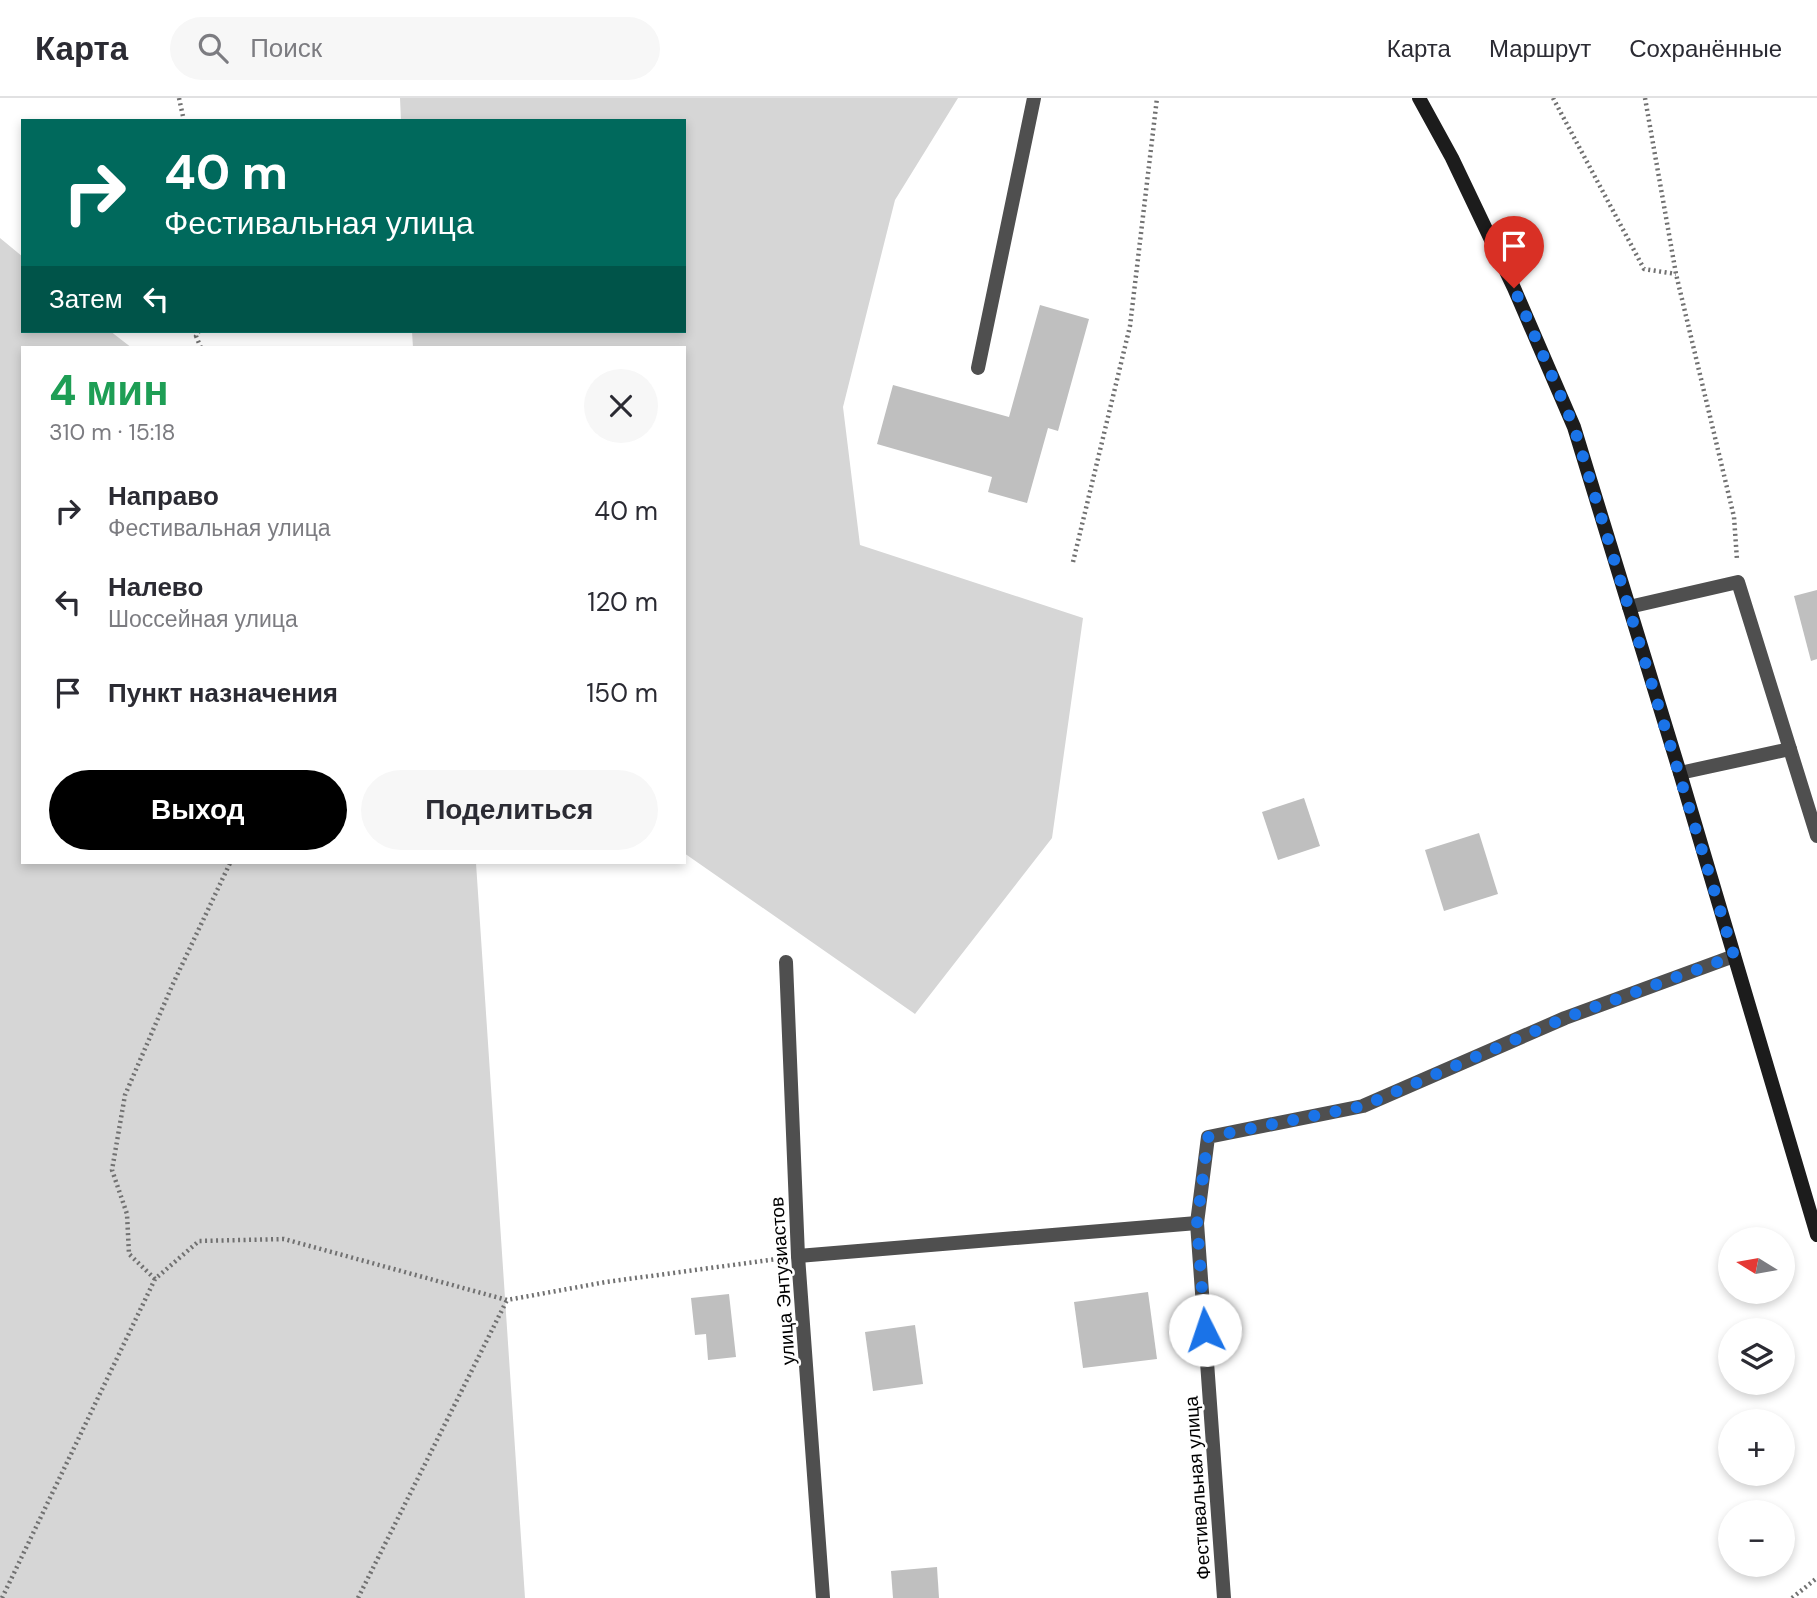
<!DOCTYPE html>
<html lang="ru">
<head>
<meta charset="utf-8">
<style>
	body { margin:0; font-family:"DM Sans",sans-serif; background:#f7f7f7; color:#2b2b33; height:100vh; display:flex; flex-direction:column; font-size:26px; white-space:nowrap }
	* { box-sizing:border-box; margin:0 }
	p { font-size:23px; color:#7c7c81 }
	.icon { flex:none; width:38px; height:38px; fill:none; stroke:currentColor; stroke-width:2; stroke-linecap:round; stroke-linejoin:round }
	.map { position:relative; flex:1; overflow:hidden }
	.sheet { position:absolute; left:21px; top:248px; width:665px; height:518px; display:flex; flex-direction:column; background:#fff; border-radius:0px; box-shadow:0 4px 10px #0003 }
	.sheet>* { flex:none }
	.hud { position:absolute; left:21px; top:21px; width:665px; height:214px; border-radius:0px; box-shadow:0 4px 10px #0003; background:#00695c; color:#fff; overflow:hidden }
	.needle { width:46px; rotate:281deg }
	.buttons { position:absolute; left:1718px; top:1129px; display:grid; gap:14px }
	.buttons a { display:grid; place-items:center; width:77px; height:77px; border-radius:50%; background:#fff; box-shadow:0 4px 10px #0003; font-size:35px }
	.pin { position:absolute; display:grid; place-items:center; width:60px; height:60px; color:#fff; margin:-72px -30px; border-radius:50% 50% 50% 0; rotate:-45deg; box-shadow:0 0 7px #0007 }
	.pin .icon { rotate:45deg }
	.me { position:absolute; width:77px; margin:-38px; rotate:356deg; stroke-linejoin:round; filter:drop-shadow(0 0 5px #0008) }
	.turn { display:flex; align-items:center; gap:24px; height:147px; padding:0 28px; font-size:32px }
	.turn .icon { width:91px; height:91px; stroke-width:2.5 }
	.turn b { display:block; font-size:49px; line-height:60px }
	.then { display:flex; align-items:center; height:66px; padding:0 28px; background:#0003; gap:14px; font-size:26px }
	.round { display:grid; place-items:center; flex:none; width:74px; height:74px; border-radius:37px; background:#f7f7f7 }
	.summary { display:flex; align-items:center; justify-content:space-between; height:119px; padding:0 28px }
	h1 { font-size:42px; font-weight:800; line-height:52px; color:#1e9e55 }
	.button { display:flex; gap:14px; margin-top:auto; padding:14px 28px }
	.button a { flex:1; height:80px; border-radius:42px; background:#000; color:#fff; font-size:28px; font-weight:800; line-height:80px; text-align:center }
	.button a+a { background:#f7f7f7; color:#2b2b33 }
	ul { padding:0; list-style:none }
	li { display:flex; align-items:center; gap:21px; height:91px; padding:0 28px }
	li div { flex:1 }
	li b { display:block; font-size:26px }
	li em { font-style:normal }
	header { display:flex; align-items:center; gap:42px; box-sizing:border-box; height:98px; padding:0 35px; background:#fff; border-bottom:2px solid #e1e1e2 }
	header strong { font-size:33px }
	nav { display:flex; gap:38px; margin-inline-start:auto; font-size:24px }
	.search { width:490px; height:63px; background:#f7f7f7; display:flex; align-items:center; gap:18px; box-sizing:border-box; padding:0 24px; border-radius:38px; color:#7c7c81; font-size:26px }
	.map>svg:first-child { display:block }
</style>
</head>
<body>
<header>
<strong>Карта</strong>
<div class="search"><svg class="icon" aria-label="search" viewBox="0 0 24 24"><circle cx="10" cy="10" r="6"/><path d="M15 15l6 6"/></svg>Поиск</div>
<nav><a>Карта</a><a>Маршрут</a><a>Сохранённые</a></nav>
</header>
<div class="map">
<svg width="1817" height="1500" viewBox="0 0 1817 1500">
	<rect width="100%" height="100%" fill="#fff"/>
	<g fill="#d6d6d6">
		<polygon points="400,0 958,0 895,102 843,309 860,447 1083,520 1052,740 915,916 684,755 684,250 413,250 412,233 684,233 684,23 401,23"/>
		<polygon points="0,140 23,159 23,233 110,233 132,250 23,250 23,765 476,765 525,1500 0,1500"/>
	</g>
	<g fill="#bfbfbf">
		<polygon points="1040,207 1089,221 1058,333 1048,330 1027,405 988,394 992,379 877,346 893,287 1009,319"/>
		<polygon points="1817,492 1817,561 1811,563 1794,498"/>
		<polygon points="1304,700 1320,748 1278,762 1262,714"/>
		<polygon points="1479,735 1498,796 1444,813 1425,752"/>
		<polygon points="1148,1194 1157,1261 1083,1270 1074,1204"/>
		<polygon points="729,1196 736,1259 708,1262 706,1236 695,1237 691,1200"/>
		<polygon points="915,1227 923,1286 873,1293 865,1234"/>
		<polygon points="937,1469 939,1500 893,1500 891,1473"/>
	</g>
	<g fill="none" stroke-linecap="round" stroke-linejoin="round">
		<g stroke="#717171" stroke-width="4.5" stroke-dasharray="2 3.5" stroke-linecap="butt">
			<polyline points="179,0 184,23"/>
			<polyline points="1553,0 1644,171 1676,176"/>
			<polyline points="1645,0 1676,176 1734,419 1737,462"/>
			<polyline points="199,233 196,238 201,250"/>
			<polyline points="1073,464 1130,228 1157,0"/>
			<polyline points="155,1181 129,1156 127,1116 112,1072 125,997 172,888 230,765"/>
			<polyline points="2,1500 155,1181 199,1143 284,1141 507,1202 606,1184 777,1161"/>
			<polyline points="358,1500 507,1202"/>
			<polyline points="1792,1500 1817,1480"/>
		</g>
		<g stroke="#4f4f4f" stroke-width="14">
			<polyline points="978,270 1034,0"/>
			<polyline points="1629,509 1738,484 1817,738"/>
			<polyline points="1680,675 1790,651"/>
		</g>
		<g stroke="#4f4f4f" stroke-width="14">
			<polyline points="786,864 798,1158 823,1500"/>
			<polyline points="798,1158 1197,1125"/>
			<polyline points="1224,1500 1197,1125 1208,1039 1363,1008 1565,920 1734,858"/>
		</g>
		<polyline stroke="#1c1c1c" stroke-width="14" points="1419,0 1452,60 1514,190 1574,329 1680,675 1817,1137"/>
	</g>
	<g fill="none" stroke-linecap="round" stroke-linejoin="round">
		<polyline stroke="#1a73e8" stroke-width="12" stroke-dasharray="0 21.6" points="1205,1232 1197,1125 1208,1039 1363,1008 1565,920 1734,858 1574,329 1514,190"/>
	</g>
	<g text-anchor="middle" stroke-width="5" stroke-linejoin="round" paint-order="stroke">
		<g font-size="19" fill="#000" stroke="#fff">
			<text transform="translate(782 1183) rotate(-94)" y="7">улица Энтузиастов</text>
			<text transform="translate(1197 1390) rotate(-94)" y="7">Фестивальная улица</text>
		</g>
	</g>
</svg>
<div class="buttons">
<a><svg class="needle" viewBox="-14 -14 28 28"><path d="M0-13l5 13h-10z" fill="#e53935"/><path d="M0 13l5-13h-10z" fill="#7c7c81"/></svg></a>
<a><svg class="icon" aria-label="layers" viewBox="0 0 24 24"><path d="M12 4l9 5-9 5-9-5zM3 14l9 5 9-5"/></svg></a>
<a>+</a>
<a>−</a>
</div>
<div class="pin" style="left:1514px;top:190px;background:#d93025"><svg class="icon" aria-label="arrive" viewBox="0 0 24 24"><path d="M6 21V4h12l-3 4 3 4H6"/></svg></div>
<svg class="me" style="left:1205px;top:1232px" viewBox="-20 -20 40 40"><circle r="19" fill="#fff"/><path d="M0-13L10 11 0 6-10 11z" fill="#1a73e8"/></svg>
<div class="hud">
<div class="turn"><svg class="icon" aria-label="right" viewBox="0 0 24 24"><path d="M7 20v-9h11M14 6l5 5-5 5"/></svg><div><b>40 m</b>Фестивальная улица</div></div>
<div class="then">Затем<svg class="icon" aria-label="left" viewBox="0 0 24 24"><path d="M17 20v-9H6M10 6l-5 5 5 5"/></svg></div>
</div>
<section class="sheet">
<div class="summary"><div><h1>4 мин</h1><p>310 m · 15:18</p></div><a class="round"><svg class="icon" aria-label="close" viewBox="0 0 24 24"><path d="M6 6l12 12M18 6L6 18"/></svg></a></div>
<ul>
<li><svg class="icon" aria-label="right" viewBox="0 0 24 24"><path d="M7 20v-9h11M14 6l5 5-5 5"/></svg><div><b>Направо</b><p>Фестивальная улица</p></div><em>40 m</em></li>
<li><svg class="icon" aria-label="left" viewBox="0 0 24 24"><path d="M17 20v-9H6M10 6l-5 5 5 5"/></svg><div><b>Налево</b><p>Шоссейная улица</p></div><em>120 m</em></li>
<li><svg class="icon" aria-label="arrive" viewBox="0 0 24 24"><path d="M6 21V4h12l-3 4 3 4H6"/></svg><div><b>Пункт назначения</b></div><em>150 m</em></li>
</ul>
<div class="button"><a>Выход</a><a>Поделиться</a></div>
</section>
</div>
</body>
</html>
